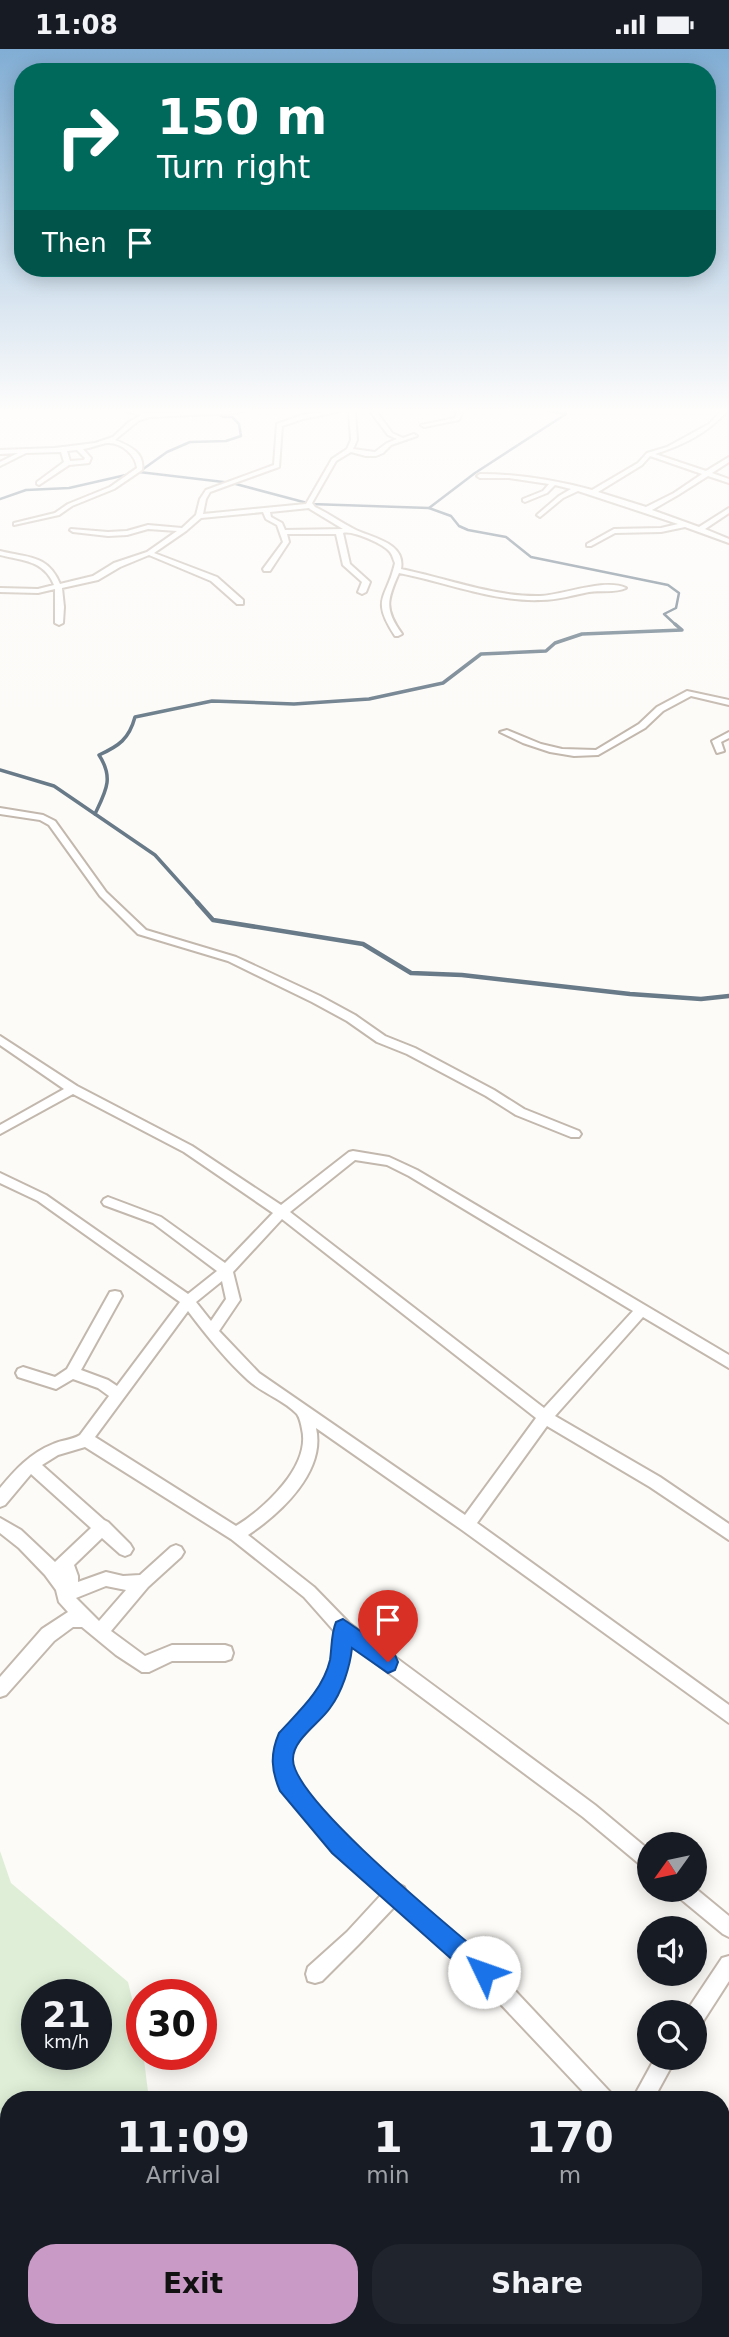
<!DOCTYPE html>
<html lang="en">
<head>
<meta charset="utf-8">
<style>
	body { margin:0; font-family:"DejaVu Sans",sans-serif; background:#20242c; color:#f1f3f6; height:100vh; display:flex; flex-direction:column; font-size:26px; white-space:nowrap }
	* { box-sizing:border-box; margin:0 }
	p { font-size:23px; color:#9ea1a6 }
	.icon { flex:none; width:38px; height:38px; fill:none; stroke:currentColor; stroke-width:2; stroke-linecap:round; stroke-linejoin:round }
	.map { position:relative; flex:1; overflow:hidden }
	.drawer { position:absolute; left:0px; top:2042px; width:730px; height:247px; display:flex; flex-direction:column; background:#171b24; border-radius:28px 28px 0 0; box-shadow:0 4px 18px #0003 }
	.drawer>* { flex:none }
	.banner { position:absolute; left:14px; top:14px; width:702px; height:214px; border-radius:28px; box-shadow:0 4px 18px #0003; background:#00695c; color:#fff; overflow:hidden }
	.needle { width:46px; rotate:237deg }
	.fabs { position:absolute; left:637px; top:1783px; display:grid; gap:14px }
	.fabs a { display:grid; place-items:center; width:70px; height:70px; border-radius:50%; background:#171b24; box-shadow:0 4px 18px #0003; font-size:35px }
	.speed { position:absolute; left:21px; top:1930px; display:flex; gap:14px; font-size:35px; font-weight:700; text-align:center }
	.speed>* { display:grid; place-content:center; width:91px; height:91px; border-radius:50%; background:#171b24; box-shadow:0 4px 18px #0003; line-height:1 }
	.speed small { font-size:18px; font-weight:400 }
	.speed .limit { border:10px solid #d22; background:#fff; color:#111 }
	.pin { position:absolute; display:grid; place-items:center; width:60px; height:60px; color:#fff; margin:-72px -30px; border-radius:50% 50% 50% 0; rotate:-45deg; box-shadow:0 0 7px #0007 }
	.pin .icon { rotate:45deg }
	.me { position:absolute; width:77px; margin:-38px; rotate:312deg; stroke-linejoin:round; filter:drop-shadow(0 0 5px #0008) }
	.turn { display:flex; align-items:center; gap:24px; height:147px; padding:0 28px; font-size:32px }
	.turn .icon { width:91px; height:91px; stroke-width:2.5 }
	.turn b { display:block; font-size:49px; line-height:60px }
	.then { display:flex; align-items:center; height:66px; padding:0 28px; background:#0003; gap:14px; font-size:26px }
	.eta { display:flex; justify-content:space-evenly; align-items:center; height:119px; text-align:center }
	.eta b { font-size:42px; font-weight:700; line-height:49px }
	.primary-button { display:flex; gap:14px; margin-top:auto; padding:14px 28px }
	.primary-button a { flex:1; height:80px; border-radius:28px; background:#ca9ac7; color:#111; font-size:28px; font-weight:700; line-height:80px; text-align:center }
	.primary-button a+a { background:#20242c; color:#f1f3f6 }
	.status { display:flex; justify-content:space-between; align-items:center; height:49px; padding:0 35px; background:#171b24; direction:ltr }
	.status svg { height:19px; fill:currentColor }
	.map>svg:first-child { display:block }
</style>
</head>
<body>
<div class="status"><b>11:08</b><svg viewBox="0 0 49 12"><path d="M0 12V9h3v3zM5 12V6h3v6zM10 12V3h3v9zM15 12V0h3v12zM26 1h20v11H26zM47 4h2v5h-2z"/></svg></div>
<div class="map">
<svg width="729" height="2288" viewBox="0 0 729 2288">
	<rect width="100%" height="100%" fill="#fdfbf8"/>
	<path fill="#dfefd7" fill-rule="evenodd" d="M0,1802L11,1834L128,1933L141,1986L149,2051H9V2280H212L216,2288H0ZM37,1946H96V2006H37Z"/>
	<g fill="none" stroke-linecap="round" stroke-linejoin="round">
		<g stroke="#687a88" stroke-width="2.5">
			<polyline points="549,362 565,365"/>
			<polyline points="139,423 232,434 311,455 429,459 475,424 566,365 566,362"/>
			<polyline points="0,450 26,441 69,439 139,423 167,403 190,393 226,392 241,387 239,375 232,368 223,368 212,362"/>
			<polyline points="429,459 451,467 459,477 468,481 506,488 531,508 668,536 679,544 676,559 664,565 677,577"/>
		</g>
		<g stroke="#687a88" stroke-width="3.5">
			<polyline points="0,721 54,737 155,806 199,855"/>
			<path d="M95,765C106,742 114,729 99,706C119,697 129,690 135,668L212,652L294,655L369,650L443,634L481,605L546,602L555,594L582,585L682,581L675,575"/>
		</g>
		<polyline stroke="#687a88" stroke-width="4.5" points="197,853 213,871 363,895 411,924 462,926 630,945 701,950 729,947"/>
		<g stroke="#687a88" stroke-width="7">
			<polyline points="0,2164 9,2168"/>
			<polyline points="85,2280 88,2288"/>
		</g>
		<g stroke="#c3b8ad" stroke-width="4">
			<g id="minor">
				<path d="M125,362L149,364L241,362L238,364L149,368L138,372L115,391C130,397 145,404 142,421L114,440L72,457L59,466L14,476V474L55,464L68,455L110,438L137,419C136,406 121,393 107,394C100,395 91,399 83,400L91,409L89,414L69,416L39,436L37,435V433L64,413L61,403L26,404L0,417V413L18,404L0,405V401L55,399L95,394L113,388L129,373L141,366ZM77,401L85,409L84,411L70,412L67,402Z"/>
				<path d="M330,362H341L303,370L282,377L279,418L210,443L206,450L203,465L306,455L332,410L347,400L351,391L349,362H355L357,391L353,400L375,403L387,394L397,390L388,386L370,362H376L392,384L403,389L414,385L417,387L391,396L383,404L376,407H366L351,403L336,412L312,454L315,458C328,464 340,473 354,480C371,489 406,493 401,520C446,529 493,548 540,547C564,546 605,529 626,539C616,544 600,541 589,543C573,546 558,551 541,551C493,553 446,533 399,524C387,551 384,560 402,585L398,587H395C370,549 387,550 395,514C393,510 393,507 390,503C384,495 352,481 343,484L350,515L370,533L366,543L362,545L358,543L362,533L343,516L336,485H287L289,493L270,522H264L263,520L283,493L277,476L266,470L263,463L201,469L186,482L154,504L217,528L243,551V555H237L211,532L149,506L120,518L98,531L62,539L64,558L63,574L59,576L55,574V540L38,544L0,543V539L38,540L54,536C44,511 23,512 0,506V502C27,509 48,505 60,535L93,527L114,514L147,503L177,482L148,480L127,486L108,487L73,483L70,481L71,480L108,483L127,482L148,476L182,479L196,466L200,450L206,441L274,416L277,375L302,366ZM309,459L310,460L343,480L285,481L282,474L271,468L270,463Z"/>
				<polygon points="457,362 463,362 459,371 424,378 421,376 455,369"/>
				<path d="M721,362L726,363C708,384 681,397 655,405L706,422L729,408V413L712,424L729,430V434L708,427L678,446L652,461L699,478L729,459V464L705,480L729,490V494L685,478L661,483L615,484L591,497H587V495L614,480L661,479L678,475L578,442L563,449L540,468L537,466L538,465L559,447L571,440L555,436L547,444L525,453L523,452V450L543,442L549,435L509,429H480L477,427L480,425C518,425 555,431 592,441L638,414L647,404L667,398L709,375ZM650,407L702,425L674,444L646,458L598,443L642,416Z"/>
				<polygon points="687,642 729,651 729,656 691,647 663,662 645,679 598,706 574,707 550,703 523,694 500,683 507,681 541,695 562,700 596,701 639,675 657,658"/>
				<polygon points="729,683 729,689 721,693 724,702 717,704 712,692"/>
				<polygon points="0,759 43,766 55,772 106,843 146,881 236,908 320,947 355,966 385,987 415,999 494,1041 524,1060 579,1082 581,1085 579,1088 571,1088 516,1066 486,1047 407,1005 377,993 347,972 312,953 228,912 138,885 100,847 49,776 40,771 0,765"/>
				<path d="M0,987L77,1037L192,1097L281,1156L349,1103L353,1102L389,1108L417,1121L729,1306V1319L643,1268L555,1367L660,1428L729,1475V1491L650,1438L547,1377L477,1474L729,1656V1674L462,1481L316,1379C326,1422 281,1464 248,1486L314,1538L349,1574L595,1756L649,1801V1821L643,1818L583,1768L350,1595L348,1613L330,1656L294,1697L290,1710L295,1730L346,1790L398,1835L404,1838L406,1843L491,1916L611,2044L614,2051H591L477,1930L395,1857L359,1895L322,1932L315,1934L308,1932L306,1925L308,1918L347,1883L382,1845L334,1802L282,1740L274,1710L281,1686L318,1644L332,1613L335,1583L304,1548L231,1490L85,1398L58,1406L42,1416L104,1471L108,1473L130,1495L133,1500L130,1505L125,1507L120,1505L102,1489L74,1516L78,1527V1533L106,1523L123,1527L140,1526L171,1498L176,1496L181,1498L184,1503L181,1508L148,1538L111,1582L145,1607L172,1596H225L231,1598L233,1604L231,1610L225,1612H172L149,1623H142L116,1606L82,1578H73L54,1592L6,1646L0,1648V1628L42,1580L68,1563L59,1553L56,1541L45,1526L19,1499L0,1484V1469L21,1481L55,1513L91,1479L31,1425L5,1456L0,1458V1439C15,1421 30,1404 53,1395C62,1391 72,1391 80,1386L109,1347L98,1339L73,1330L56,1340L18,1328L16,1324L18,1320L23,1318L55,1328L67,1320L110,1243L115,1242L120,1243L122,1247L81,1321L108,1331L117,1337L180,1253L38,1152L0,1134V1124L46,1146L188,1245L217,1222L153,1174L104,1156L102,1153L104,1150L108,1148L161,1168L225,1214L273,1164L184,1103L73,1045L0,1085V1076L64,1040L0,996ZM355,1111L387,1116L409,1127L633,1262L544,1359L290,1163ZM282,1170L536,1369L465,1466L259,1324L219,1282L240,1251L233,1223ZM222,1232L226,1250L211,1272L196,1253ZM188,1262C206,1286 226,1311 248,1331C262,1344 284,1351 297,1365C300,1369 301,1375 302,1380C311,1417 265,1459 236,1477L95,1388ZM106,1537L126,1541L99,1572L76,1549Z"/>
				<polygon points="695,1839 729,1867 729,1888 723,1885 677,1847 674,1841 695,1841"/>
				<polygon points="729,1907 729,1932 702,1974 695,1976 695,1964 687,1964 688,1960 722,1909"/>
				<polygon points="655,2009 676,2009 653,2051 632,2051"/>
				<polygon points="559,2280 581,2280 580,2288 558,2288"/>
			</g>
		</g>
		<use href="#minor" fill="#fff" fill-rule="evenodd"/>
	</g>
	<linearGradient id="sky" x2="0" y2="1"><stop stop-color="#81add4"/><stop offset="0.53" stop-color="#fefdfc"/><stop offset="1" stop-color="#fefdfc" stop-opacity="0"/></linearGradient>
	<rect width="729" height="682" fill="url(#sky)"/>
	<path fill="#1a73e8" stroke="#114b97" stroke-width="2" d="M343,1570L395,1606L398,1613L395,1621L388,1624L352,1599C350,1618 342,1643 330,1659C320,1674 293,1690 293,1710C292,1751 456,1883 492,1914L496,1923L492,1931L484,1935L475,1931L332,1804L280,1742C271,1721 270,1705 279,1684C299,1662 323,1641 330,1611C332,1598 331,1585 336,1573Z"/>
</svg>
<div class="fabs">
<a><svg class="needle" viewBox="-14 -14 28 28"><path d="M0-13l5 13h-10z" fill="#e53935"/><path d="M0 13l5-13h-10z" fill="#9ea1a6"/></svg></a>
<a><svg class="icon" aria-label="sound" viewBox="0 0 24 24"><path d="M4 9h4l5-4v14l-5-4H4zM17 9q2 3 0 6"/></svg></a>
<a><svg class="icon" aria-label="search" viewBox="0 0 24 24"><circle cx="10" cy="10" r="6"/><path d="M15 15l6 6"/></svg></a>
</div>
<div class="speed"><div>21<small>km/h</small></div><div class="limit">30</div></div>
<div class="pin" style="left:388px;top:1613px;background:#d93025"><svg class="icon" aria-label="arrive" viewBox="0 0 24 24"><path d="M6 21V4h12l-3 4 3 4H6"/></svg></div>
<svg class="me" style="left:484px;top:1923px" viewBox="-20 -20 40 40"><circle r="19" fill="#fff"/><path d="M0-13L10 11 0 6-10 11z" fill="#1a73e8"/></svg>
<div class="banner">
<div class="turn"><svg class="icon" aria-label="right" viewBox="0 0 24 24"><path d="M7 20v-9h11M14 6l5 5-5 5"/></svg><div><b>150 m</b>Turn right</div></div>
<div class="then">Then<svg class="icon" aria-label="arrive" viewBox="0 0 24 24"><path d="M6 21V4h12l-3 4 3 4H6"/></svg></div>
</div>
<section class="drawer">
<div class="eta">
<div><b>11:09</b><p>Arrival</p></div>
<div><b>1</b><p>min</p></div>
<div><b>170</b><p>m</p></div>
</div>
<div class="primary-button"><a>Exit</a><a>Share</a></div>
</section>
</div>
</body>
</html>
